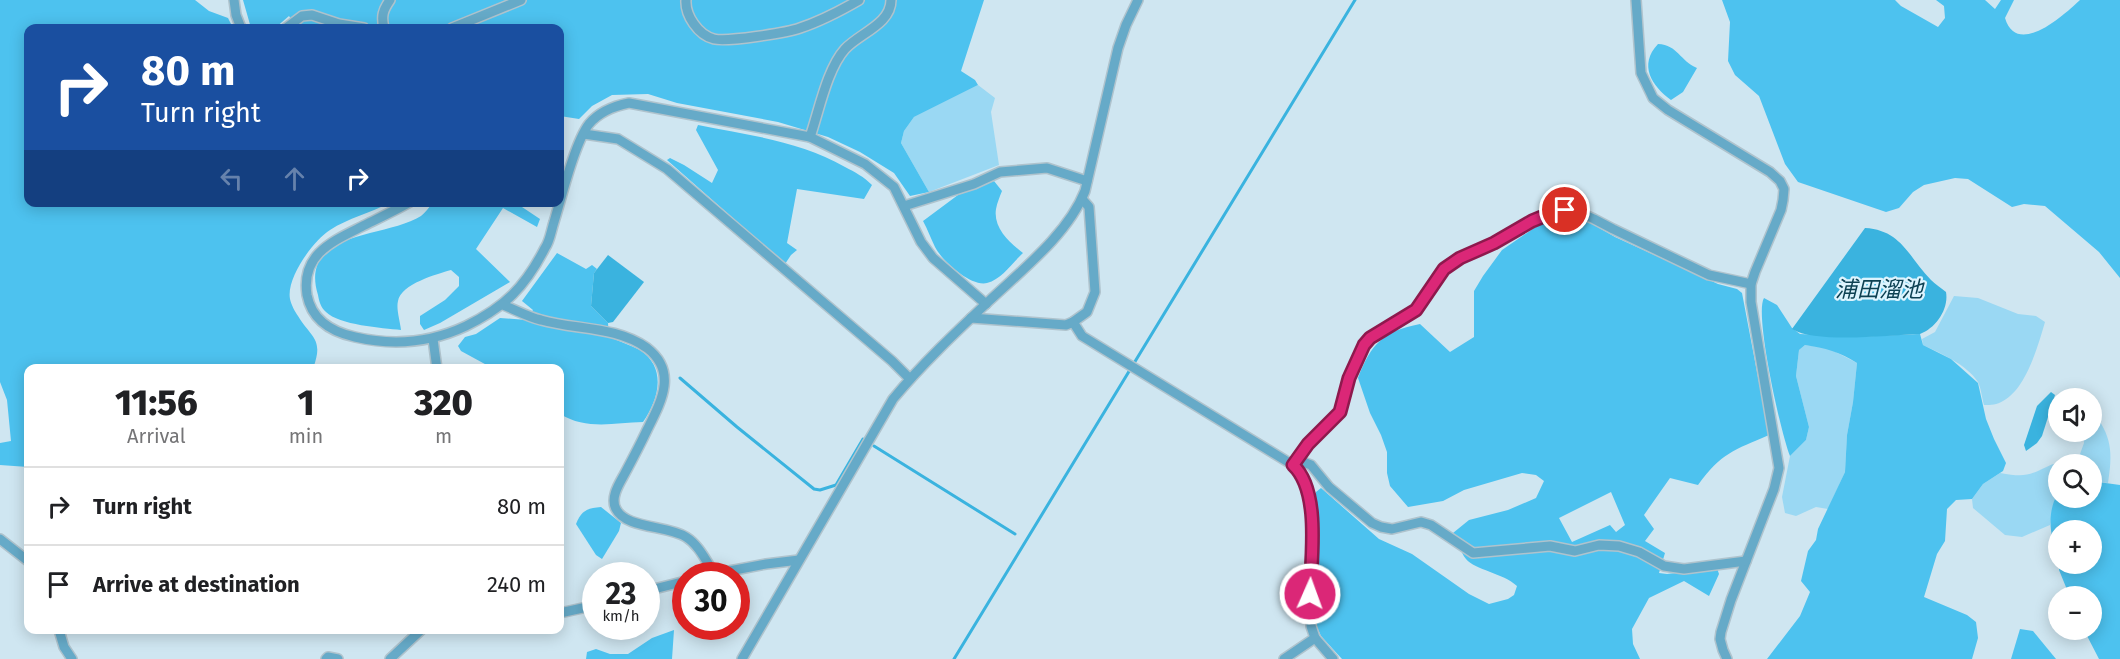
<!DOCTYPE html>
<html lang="en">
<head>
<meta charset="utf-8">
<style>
	body { margin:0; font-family:"Fira Sans","Noto Sans JP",sans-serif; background:#f6f6f6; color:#202124; height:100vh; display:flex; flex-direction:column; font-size:22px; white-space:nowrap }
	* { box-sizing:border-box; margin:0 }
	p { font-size:20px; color:#757577 }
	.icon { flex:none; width:33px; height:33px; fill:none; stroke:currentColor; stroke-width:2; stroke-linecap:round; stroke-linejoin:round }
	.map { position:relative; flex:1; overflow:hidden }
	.panel { position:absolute; left:24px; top:364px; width:540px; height:270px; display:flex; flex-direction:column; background:#fff; border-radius:12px; box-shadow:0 3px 15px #0003 }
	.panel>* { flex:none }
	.hud { position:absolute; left:24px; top:24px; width:540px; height:183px; border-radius:12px; box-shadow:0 3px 15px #0003; background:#1a4fa0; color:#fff; overflow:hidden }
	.tools { position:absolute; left:2048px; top:388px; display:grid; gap:12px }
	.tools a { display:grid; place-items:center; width:54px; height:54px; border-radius:50%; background:#fff; box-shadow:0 3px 15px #0003; font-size:30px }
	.speed { position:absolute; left:582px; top:562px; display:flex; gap:12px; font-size:30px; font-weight:700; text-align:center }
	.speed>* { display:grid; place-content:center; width:78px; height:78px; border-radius:50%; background:#fff; box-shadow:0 3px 15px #0003; line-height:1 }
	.speed small { font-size:15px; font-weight:400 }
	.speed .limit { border:9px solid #d22; background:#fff; color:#111 }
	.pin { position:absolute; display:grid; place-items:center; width:51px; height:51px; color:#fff; margin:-26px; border:3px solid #fff; border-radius:50%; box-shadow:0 2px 6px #0007 }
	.me { position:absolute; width:66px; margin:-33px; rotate:2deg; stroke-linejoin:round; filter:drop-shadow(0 0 4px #0008) }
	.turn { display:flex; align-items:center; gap:21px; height:126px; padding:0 18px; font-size:27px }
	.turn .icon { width:78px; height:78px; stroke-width:2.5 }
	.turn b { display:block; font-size:42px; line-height:51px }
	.lanes { display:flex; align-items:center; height:57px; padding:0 18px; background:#0003; justify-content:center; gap:30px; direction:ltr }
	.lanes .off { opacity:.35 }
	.eta { display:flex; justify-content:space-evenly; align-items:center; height:102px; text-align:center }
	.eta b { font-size:36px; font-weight:800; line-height:42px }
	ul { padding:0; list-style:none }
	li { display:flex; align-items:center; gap:18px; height:78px; padding:0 18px; border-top:2px solid #e0e0e0 }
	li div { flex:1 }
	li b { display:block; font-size:22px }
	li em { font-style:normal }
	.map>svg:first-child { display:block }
</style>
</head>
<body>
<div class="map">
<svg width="2120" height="659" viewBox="0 0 2120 659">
	<rect width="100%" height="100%" fill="#cfe6f1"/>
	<g fill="#9ad8f3">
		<polygon points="978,85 995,98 991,112 999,165 929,192 901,143 904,131 914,117"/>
		<path d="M1954,296L1978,298L2018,314L2036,316L2045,322C2038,346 2026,389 2003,401C1997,405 1991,405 1984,405C1982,398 1981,388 1978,382C1966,364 1942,354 1923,345L1922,339L1935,332Z"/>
		<polygon points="1805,345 1828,348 1857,363 1853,402 1847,435 1845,472 1828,509 1816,507 1796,516 1785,513 1782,497 1790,456 1806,440 1809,427 1796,376 1799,350"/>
		<path d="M2092,411C2112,435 2113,453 2108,483L2091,481V465H2076L2084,443L2083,432H2091Z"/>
		<path d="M2053,464L2058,466V493L2055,498L2050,525L2022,537L2005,535L1973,508L1972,499L1983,484L2000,473C2027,478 2029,475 2053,464Z"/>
	</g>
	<g fill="#4dc2ef" fill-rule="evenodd">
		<path d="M0,0H195L209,11L228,18L233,28H28V202L389,203C371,213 348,218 330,230C313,241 286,278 290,299C291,304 295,312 298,316C312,339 324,338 313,369H28V467L0,465V443L11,441L7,400L0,382Z"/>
		<polygon points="243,0 984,0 961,71 975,80 978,85 914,117 904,131 901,143 929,192 910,196 894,173 860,152 828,137 778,122 677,103 648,94 612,95 592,106 579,119 560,116 560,28 297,28 289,16 275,28 251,28"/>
		<path d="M1722,0H1895L1901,6L1938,27L1945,18L1944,6L1936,0H1985L1995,9L2001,0H2014L2005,18C2017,58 2064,15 2080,0H2120V278L2099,252L2045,206L2024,204L2012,207L1968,179L1955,178L1924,185L1913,192L1899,208L1886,212L1798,182L1785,164L1759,96L1735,75L1728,61L1730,22Z"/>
		<path d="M1658,44C1678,45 1680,61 1697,68L1683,92L1671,100C1652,86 1638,65 1658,44Z"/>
		<path d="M698,125C748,135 800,141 845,167C855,172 864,177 872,185L864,199L797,189L787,243L797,250L791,255L785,264L667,160L670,158L684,165L712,183L718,170L696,130Z"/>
		<path d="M994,181L1002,191C1000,196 997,203 996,209C993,228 1010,243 1023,253C1012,263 1002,279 987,283C971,287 942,261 935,247C931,239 928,230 923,221L958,195Z"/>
		<path d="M433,203H516L540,219L537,227L503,208L476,249L510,282L440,323L424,330L420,324V316L445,300L459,286V277L451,270C437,274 401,284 398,301C396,309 400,321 401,330C382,328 339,325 326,312C321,308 319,301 318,295C298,230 387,238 421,216C425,213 429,207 433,203Z"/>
		<path d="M1577,215L1615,237L1718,284L1737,289L1742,293L1769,435C1734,450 1721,453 1698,485L1670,478L1644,515L1654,529L1645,541L1665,553L1659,573L1667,574L1717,568L1719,574L1709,596L1684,581L1649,598L1632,629L1633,644L1640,659H1342L1321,636L1316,625V492L1321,488L1379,539L1412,554L1469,594L1489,604L1508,599L1514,595L1517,586C1503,573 1475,570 1466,559C1460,552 1459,540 1453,533L1469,520L1508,510L1536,498L1544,481L1536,475L1522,473L1464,490L1443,501L1408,507L1390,486L1387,473V452L1381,435L1370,413L1358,378C1371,344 1383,331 1420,324L1450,352L1474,337V291L1483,276L1502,250L1540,224ZM1611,492L1625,525L1616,532L1610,525L1572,542L1559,518Z"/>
		<path d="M557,253L586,269L592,265L597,269L594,273L591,306L608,323L609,337C619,341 630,345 640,350C667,368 659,399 643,422C613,423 586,430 560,414V369H494L461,351L458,346L465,337L476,334L500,318L527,320L533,310L522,301Z"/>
		<path d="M1764,298L1777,305L1792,328L1800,334L1854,337L1920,334L1923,345L1951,359L1978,383L1986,419L1994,439L2006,463L2003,471L1983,484L1972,499L1956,500L1947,509L1945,541L1937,554L1924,597L1967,615L1976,622L1978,638L1972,659H1767L1800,616L1810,592L1801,581L1808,551L1816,540L1818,529L1845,472L1847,435L1853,402L1857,363C1840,352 1825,348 1805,345L1799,350L1796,376L1809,427L1806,440L1790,456C1781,434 1754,314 1764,298Z"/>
		<path d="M2091,481L2120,485V659H2099L2084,630H2091V597H2070L2059,570V564H2091V531H2058V551C2048,535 2048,509 2058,493V498H2091Z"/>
		<path d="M601,507L621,523L619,531L602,559L596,555L576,524C581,511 587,508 601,507Z"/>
		<polygon points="2020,629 2033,631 2056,659 2011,659"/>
		<polygon points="674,630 672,659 586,659 587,652 596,649 610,654 628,654 652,638"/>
	</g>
	<g fill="#3ab3df">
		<path d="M1865,228C1902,230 1909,258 1931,280C1935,284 1941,288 1946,292C1949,309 1936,328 1920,334C1890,335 1816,344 1792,329Z"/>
		<polygon points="608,255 644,282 613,322 608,323 591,306 594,273"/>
		<polygon points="2051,392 2055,395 2042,436 2037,443 2026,451 2024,445 2037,406"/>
	</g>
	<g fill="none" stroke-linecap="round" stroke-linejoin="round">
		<g stroke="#3ab3df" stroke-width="3">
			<polyline points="680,378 737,427 814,489 820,490 836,485 863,439"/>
			<polyline points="874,446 1015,534"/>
			<polyline points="954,659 1355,0"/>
		</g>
		<g stroke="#afc3cd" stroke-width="12">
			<g id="minor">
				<polyline points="234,0 236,15 241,28"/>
				<path d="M686,0C685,15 698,35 714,39C727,42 786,33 800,28C821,21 840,11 859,0"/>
				<polyline points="1636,0 1641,73 1653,98 1668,110 1770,172 1780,181 1784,189 1783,200 1781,210 1755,272 1751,284 1751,302 1779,468 1774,489 1731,600 1721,632 1720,639 1723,650 1727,659"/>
				<polyline points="286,28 302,16 312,15 339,24 364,28"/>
				<path d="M384,28C381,16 383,10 390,0"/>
				<polyline points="452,28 521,0"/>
				<polyline points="584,134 618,139 667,169 892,361 910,379"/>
				<path d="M810,137C819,111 827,69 845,49C860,33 891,24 891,0"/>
				<path d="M410,202C394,211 377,219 361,227C331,242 301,255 307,295C312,321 332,332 355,337C393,346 430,343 466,326C505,307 525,287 545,248C550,241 551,231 554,222C561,199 575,142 589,124C599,112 614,106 629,103L810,137L865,164L894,187L921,242L933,258L986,304"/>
				<polyline points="904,206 974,184 1000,172 1047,168 1087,181"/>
				<path d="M503,305C516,310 528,317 541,320C576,330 616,326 647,348C678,372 661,402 647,430C640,445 632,460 624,475C619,484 610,498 616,509C626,529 667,525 686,537C699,545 706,561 714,573"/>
				<polyline points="971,318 1066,325 1073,322 1087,312 1095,292 1089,207 1082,199"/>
				<path d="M1073,322L1082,336L1293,465C1307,478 1310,501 1312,519L1311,626L1315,638L1333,659"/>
				<polyline points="433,339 437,369"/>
				<polyline points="1298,460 1311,465 1329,487 1372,523 1381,527 1392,529 1421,522 1431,525 1473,553 1550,546 1575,551 1599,545 1619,546 1639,552 1664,566 1684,569 1746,561"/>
				<polyline points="1293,465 1308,444 1340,412 1349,378 1364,345 1370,337 1416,310 1444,269 1460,258 1494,243 1532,221 1554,212 1565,210 1576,211 1594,219 1613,229 1709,275 1751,284"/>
				<polyline points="0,539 28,561"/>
				<polyline points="703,576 766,564 799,560"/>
				<polyline points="646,591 686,581"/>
				<polyline points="560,613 596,605"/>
				<polyline points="59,630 64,647 72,659"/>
				<polyline points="326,659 328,657 338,659"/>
				<polyline points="390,659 421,630"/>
				<path d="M742,659L893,399C922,364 956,332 989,301C1022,270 1068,234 1085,191L1118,48L1126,25L1138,0"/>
				<polyline points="1284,659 1315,638"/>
			</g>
		</g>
		<use href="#minor" stroke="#66aac8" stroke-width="9"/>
	</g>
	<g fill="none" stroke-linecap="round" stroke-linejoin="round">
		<g stroke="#8e194d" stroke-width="15">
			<path id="route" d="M1310,594C1311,559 1321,491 1293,465L1308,444L1340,412L1349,378L1364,345L1370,338L1416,310L1444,269L1460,258L1494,243L1532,221L1554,212L1565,210"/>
		</g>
		<use href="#route" stroke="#db2777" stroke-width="10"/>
	</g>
	<g text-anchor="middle" stroke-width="4.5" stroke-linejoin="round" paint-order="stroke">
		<g font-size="22" font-style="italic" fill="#0d4153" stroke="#ddf4fe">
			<text x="1879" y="297">浦田溜池</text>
		</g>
	</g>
</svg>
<div class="tools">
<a><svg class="icon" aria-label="sound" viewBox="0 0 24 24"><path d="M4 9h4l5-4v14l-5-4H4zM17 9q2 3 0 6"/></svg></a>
<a><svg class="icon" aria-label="search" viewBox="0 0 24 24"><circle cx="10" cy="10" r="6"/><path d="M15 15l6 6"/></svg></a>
<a>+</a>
<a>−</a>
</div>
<div class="speed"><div>23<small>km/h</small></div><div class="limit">30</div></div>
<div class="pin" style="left:1565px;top:210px;background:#d93025"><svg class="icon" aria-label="arrive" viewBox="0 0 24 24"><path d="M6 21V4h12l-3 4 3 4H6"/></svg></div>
<svg class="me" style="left:1310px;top:594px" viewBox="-20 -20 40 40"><circle r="17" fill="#db2777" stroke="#fff" stroke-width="3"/><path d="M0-11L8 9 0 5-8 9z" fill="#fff"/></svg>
<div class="hud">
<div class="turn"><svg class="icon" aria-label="right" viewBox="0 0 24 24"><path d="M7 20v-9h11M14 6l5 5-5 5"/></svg><div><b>80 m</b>Turn right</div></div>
<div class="lanes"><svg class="icon off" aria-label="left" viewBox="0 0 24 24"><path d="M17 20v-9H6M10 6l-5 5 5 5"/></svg><svg class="icon off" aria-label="ahead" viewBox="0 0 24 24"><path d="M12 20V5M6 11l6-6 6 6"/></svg><svg class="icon" aria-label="right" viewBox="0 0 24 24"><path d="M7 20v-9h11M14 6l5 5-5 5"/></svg></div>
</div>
<section class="panel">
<div class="eta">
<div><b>11:56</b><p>Arrival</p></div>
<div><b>1</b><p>min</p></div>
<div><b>320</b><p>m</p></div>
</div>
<ul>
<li><svg class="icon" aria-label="right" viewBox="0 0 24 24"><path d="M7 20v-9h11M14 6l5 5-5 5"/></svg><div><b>Turn right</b></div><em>80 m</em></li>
<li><svg class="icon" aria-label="arrive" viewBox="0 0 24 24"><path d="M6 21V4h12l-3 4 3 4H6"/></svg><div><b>Arrive at destination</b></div><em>240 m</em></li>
</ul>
</section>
</div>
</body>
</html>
